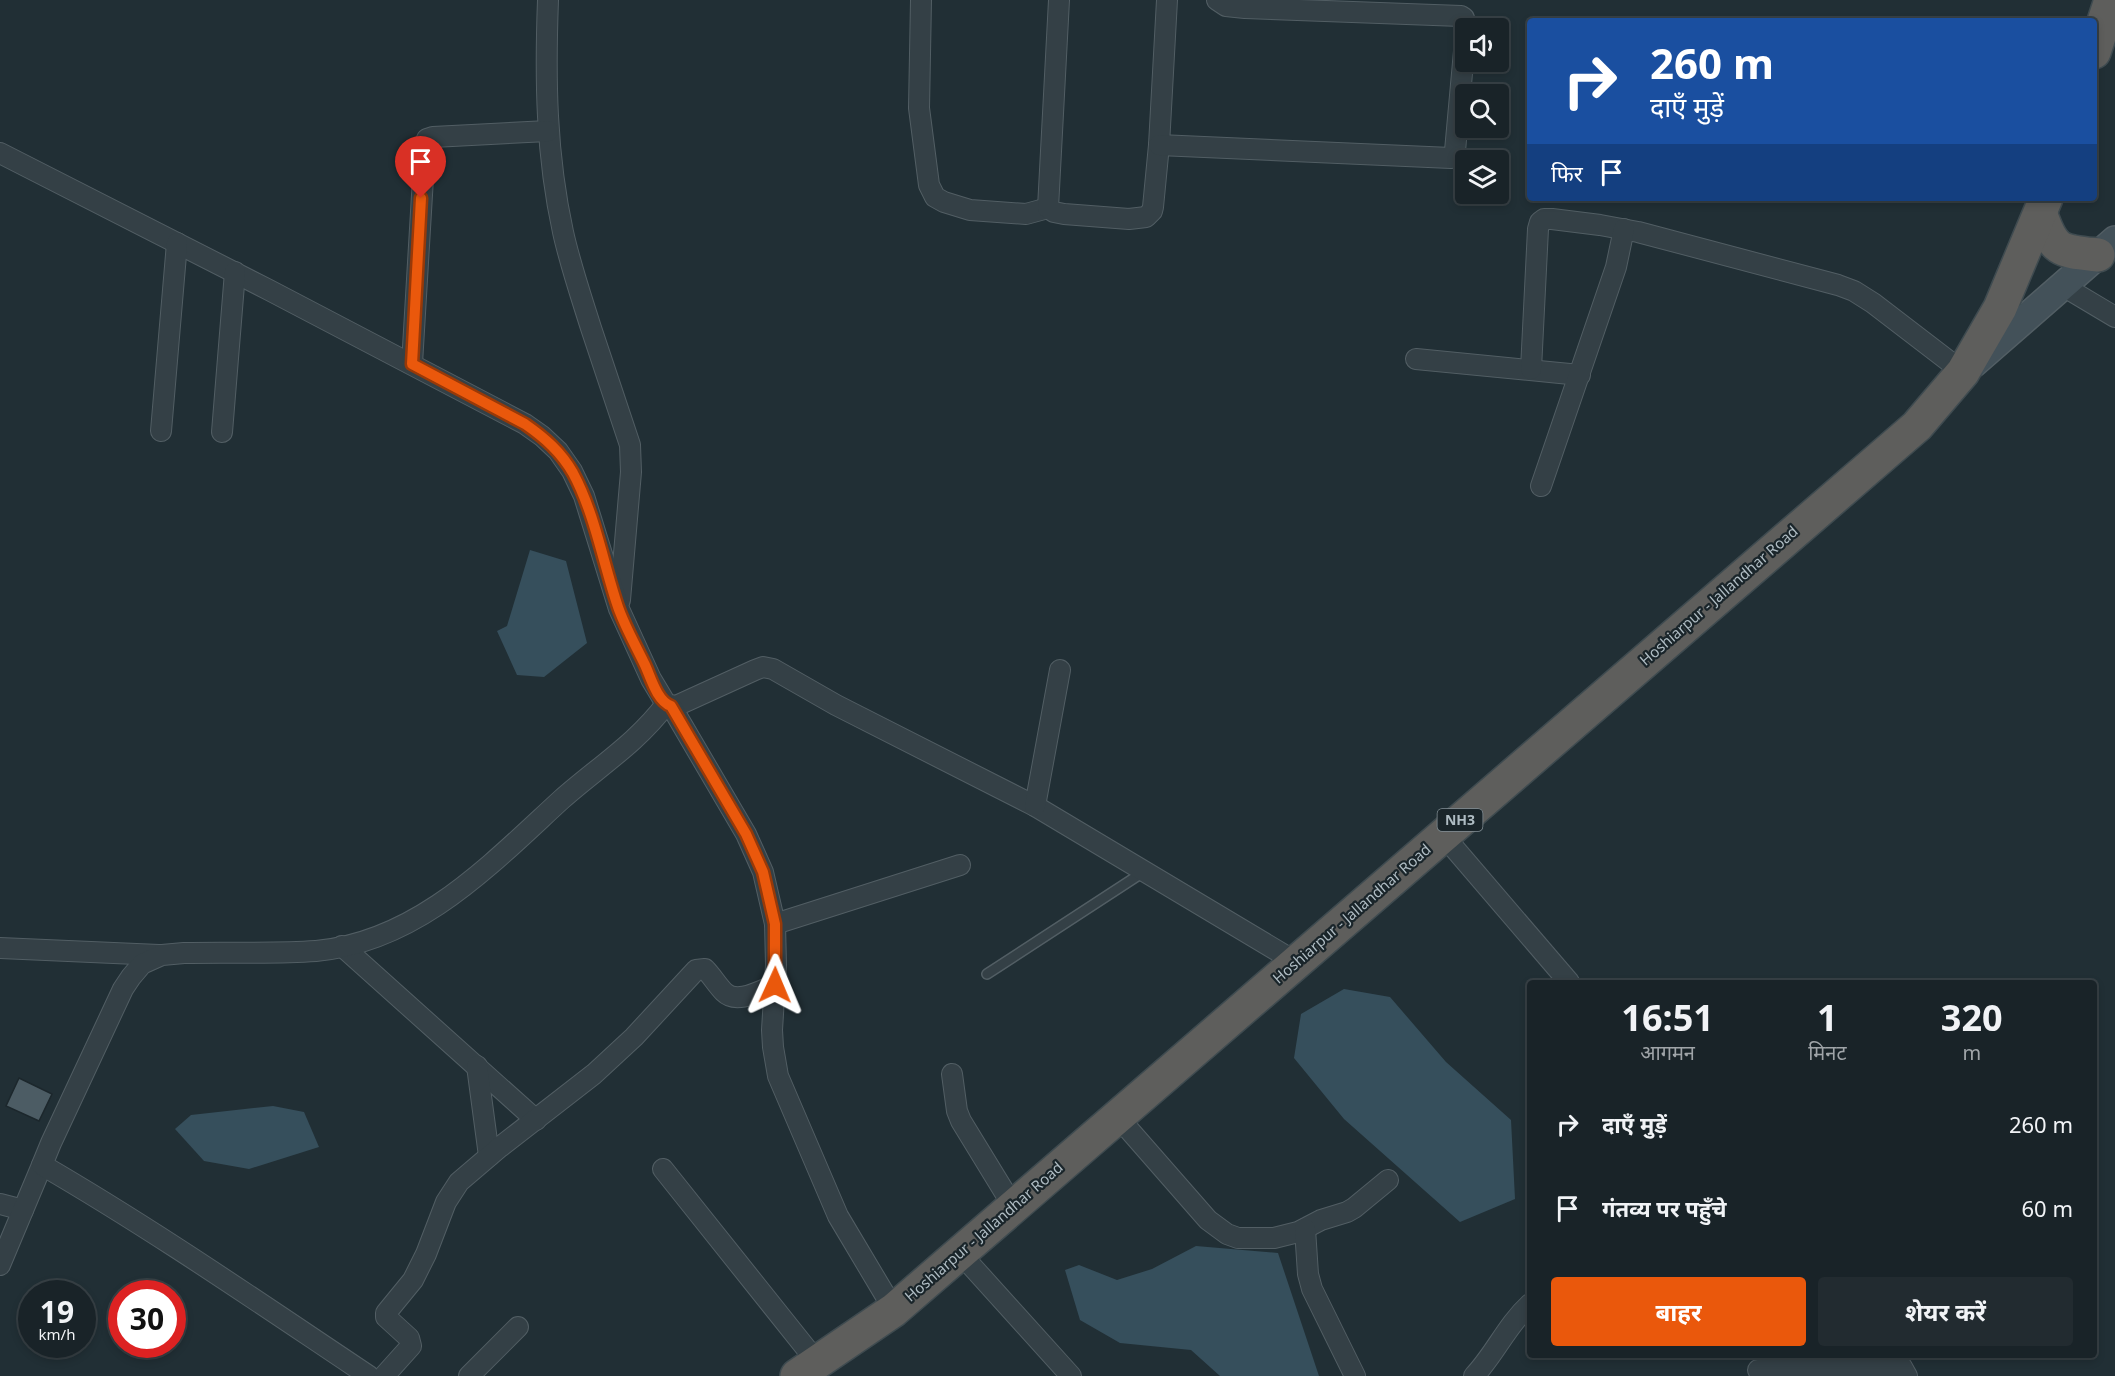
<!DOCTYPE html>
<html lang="hi">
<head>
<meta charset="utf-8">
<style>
	body { margin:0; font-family:"Noto Sans","Noto Sans Devanagari",sans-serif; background:#222b30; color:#f1f3f6; height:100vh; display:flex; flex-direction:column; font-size:22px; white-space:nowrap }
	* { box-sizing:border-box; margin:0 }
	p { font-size:20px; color:#9fa4a8 }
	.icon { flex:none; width:33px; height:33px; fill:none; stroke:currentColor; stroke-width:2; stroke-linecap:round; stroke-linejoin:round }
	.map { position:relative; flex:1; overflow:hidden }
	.panel { position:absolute; left:1527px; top:980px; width:570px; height:378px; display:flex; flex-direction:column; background:#192328; border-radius:6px; box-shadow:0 3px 9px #0003,0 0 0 2px #374045 }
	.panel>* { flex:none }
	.guide { position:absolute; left:1527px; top:18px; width:570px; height:183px; border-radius:6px; box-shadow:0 3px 9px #0003,0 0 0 2px #374045; background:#1a4fa0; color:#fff; overflow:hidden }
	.controls { position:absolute; left:1455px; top:18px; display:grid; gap:12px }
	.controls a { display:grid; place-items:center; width:54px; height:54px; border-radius:6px; background:#192328; box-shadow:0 3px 9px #0003,0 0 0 2px #374045; font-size:30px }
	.speed { position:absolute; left:18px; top:1280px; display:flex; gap:12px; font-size:30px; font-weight:700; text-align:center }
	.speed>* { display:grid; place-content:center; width:78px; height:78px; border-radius:50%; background:#192328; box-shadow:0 3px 9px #0003,0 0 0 2px #374045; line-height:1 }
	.speed small { font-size:15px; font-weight:400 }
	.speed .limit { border:9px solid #d22; background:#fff; color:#111 }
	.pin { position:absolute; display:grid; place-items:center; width:51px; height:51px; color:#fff; margin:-62px -26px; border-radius:50% 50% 50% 0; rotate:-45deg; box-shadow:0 0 6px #0007 }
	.pin .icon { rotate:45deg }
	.me { position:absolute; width:66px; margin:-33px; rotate:1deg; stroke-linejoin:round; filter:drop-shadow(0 0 4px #0008) }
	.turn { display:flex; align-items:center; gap:21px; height:126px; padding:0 24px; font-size:27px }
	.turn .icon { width:78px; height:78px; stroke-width:2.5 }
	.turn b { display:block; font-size:42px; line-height:51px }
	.then { display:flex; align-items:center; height:57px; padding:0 24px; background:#0003; gap:12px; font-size:22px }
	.eta { display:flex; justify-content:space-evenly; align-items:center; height:102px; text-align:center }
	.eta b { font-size:36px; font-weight:700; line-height:42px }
	.primary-button { display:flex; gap:12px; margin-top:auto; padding:12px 24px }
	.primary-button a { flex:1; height:69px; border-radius:6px; background:#ea580c; color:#fff; font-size:24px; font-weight:700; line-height:69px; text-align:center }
	.primary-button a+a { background:#222b30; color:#f1f3f6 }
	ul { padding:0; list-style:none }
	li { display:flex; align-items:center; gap:18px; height:84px; padding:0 24px }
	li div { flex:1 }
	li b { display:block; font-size:22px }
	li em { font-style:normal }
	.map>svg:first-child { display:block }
</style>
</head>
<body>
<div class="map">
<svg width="2115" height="1376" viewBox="0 0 2115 1376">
	<rect width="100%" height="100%" fill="#212f35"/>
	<g fill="#364f5c">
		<polygon points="530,550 566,561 587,643 544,677 517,675 497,631 507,626"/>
		<polygon points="1344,989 1390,997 1446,1062 1511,1120 1515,1199 1460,1222 1344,1119 1294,1058 1301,1014"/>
		<polygon points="273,1106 304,1112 319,1147 249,1169 204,1161 175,1129 191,1115"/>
		<polygon points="1196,1246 1278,1253 1319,1376 1220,1376 1191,1350 1120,1343 1080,1320 1065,1270 1079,1265 1117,1280 1152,1269"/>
	</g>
	<polygon fill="#4c5c64" stroke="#1c272c" stroke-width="1.5" points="19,1078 52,1094 39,1121 6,1106"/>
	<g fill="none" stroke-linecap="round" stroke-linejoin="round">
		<g stroke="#525e64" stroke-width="12">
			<polyline id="service" points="987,974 1145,871"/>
		</g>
		<g stroke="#525e64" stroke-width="22">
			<g id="minor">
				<path d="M548,0C545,79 546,154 563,232C570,264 581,296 591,328C604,367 617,406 630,445L631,472L620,600"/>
				<polyline points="921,0 919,108 929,185 935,197 944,202 970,210 1026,214 1048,208"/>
				<polyline points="1059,0 1048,208 1054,212 1064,214 1129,219 1146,217 1152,211 1153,207 1159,145 1167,0"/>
				<polyline points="1217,0 1226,6 1245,8 1461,16 1464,18 1466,28"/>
				<polyline points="1159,145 1451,158 1455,151 1466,29"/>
				<polyline points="0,153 269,290 525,424 542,436 558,451 572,471 584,496 619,609 651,679 666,704 676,706 755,670 763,667 773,669 836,705 1035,806 1296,962"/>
				<polyline points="2063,286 2115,317"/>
				<polyline points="1416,359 1580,375"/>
				<polyline points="412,364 425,144 427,139 433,137 548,131"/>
				<polyline points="1531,369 1538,229 1540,222 1544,219 1552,219 1600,225 1638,232 1838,285 1854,291 1873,303 1963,372"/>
				<polyline points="161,431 177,243"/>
				<polyline points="222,432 235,272"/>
				<polyline points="1541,486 1616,267 1624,229"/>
				<polyline points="671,706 746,834 763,872 775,924 776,965 772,1030 773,1047 778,1076 838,1216 894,1310"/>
				<polyline points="1035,806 1060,670"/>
				<polyline points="1443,835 1569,982"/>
				<polyline points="775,924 960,865"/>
				<polyline points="342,946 536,1120"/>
				<polyline points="0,948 159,955"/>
				<polyline points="477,1066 489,1156"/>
				<polyline points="952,1074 957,1111 961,1121 1013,1206"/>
				<polyline points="1117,1116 1208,1220 1227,1234 1238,1238 1274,1238 1298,1232 1321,1220 1347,1212 1354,1208 1388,1180"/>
				<polyline points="663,1169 817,1362"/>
				<polyline points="0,1204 23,1210"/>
				<polyline points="1305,1229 1308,1274 1312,1289 1355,1376"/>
				<polyline points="959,1252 1071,1376"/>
				<polyline points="0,1265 42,1165"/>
				<polyline points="1758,1370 1893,1366 1902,1367 1907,1376"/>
				<path d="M369,1376C261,1304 154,1230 42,1165L51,1143L123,989L131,977L142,964L162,955L184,953C227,952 272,954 316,951C418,942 491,864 562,799C597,768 638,742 666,704"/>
				<path d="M384,1376L411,1346L409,1338L386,1317V1313L413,1280L426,1254L446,1202L459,1182L500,1147L594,1074L634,1037L696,970L705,969C712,976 717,985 724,992C737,1005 761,990 775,985"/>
				<polyline points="469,1376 518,1327"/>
				<path d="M1474,1376C1495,1354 1507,1325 1530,1304"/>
			</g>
		</g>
		<g stroke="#525e64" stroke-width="30">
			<polyline id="secondary" points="1973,364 2115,240"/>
		</g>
		<g stroke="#3f4b50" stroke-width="36">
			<g id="trunk">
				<polyline points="2094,52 2111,0"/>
				<path d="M2041,215C2054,252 2060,251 2098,255"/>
				<polyline points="797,1376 894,1310 1917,426 1963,372 2000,308 2046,198"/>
			</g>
		</g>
		<use href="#service" stroke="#344046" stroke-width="9"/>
		<use href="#minor" stroke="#344046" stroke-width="20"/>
		<use href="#secondary" stroke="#435159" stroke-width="27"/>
		<use href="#trunk" stroke="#5e5e5c" stroke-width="33"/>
	</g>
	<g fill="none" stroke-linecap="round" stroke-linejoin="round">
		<g stroke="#983908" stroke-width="15">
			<path id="route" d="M421,198L412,364L525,424C545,438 561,452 573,473C595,514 603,563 618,607C625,627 636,646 645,665C651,678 657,701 671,706L746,834L763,872L775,924V985"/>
		</g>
		<use href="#route" stroke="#ea580c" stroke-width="10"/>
	</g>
	<g text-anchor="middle" stroke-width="4.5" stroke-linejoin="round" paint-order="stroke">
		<rect fill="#1a252a" stroke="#828f95" stroke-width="1.5" x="1437.5" y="809" width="45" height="22" rx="4.5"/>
		<g font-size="14" font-weight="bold" fill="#afbcc3">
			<text x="1460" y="825">NH3</text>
		</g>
		<g font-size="15" fill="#afbcc3" stroke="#1a252a">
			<text transform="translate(1719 596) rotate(-41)" y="5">Hoshiarpur - Jallandhar Road</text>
			<text transform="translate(1352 914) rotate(-41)" y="5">Hoshiarpur - Jallandhar Road</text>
			<text transform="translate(984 1232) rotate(-41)" y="5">Hoshiarpur - Jallandhar Road</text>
		</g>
	</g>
</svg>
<div class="controls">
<a><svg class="icon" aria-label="sound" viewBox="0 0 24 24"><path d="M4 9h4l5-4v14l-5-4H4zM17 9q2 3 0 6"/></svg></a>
<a><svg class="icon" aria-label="search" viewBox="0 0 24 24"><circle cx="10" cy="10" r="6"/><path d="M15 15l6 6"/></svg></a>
<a><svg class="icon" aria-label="layers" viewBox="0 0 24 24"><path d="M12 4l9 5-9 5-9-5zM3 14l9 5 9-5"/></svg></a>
</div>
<div class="speed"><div>19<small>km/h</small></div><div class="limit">30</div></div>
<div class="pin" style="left:421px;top:198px;background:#d93025"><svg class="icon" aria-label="arrive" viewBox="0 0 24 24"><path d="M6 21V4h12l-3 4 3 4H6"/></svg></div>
<svg class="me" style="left:775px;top:985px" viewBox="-20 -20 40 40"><path d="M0-17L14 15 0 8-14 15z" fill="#ea580c" stroke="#fff" stroke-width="4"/></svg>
<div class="guide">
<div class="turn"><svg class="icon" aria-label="right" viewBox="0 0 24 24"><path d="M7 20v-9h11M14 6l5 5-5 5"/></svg><div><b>260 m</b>दाएँ मुड़ें</div></div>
<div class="then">फिर<svg class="icon" aria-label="arrive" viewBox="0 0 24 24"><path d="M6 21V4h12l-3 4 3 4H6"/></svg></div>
</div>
<section class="panel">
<div class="eta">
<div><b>16:51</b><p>आगमन</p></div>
<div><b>1</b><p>मिनट</p></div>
<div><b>320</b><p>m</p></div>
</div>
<ul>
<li><svg class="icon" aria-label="right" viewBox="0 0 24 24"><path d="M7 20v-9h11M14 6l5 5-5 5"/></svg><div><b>दाएँ मुड़ें</b></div><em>260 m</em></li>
<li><svg class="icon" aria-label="arrive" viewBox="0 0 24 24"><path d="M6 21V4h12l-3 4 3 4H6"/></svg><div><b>गंतव्य पर पहुँचे</b></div><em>60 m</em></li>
</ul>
<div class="primary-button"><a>बाहर</a><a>शेयर करें</a></div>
</section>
</div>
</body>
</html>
